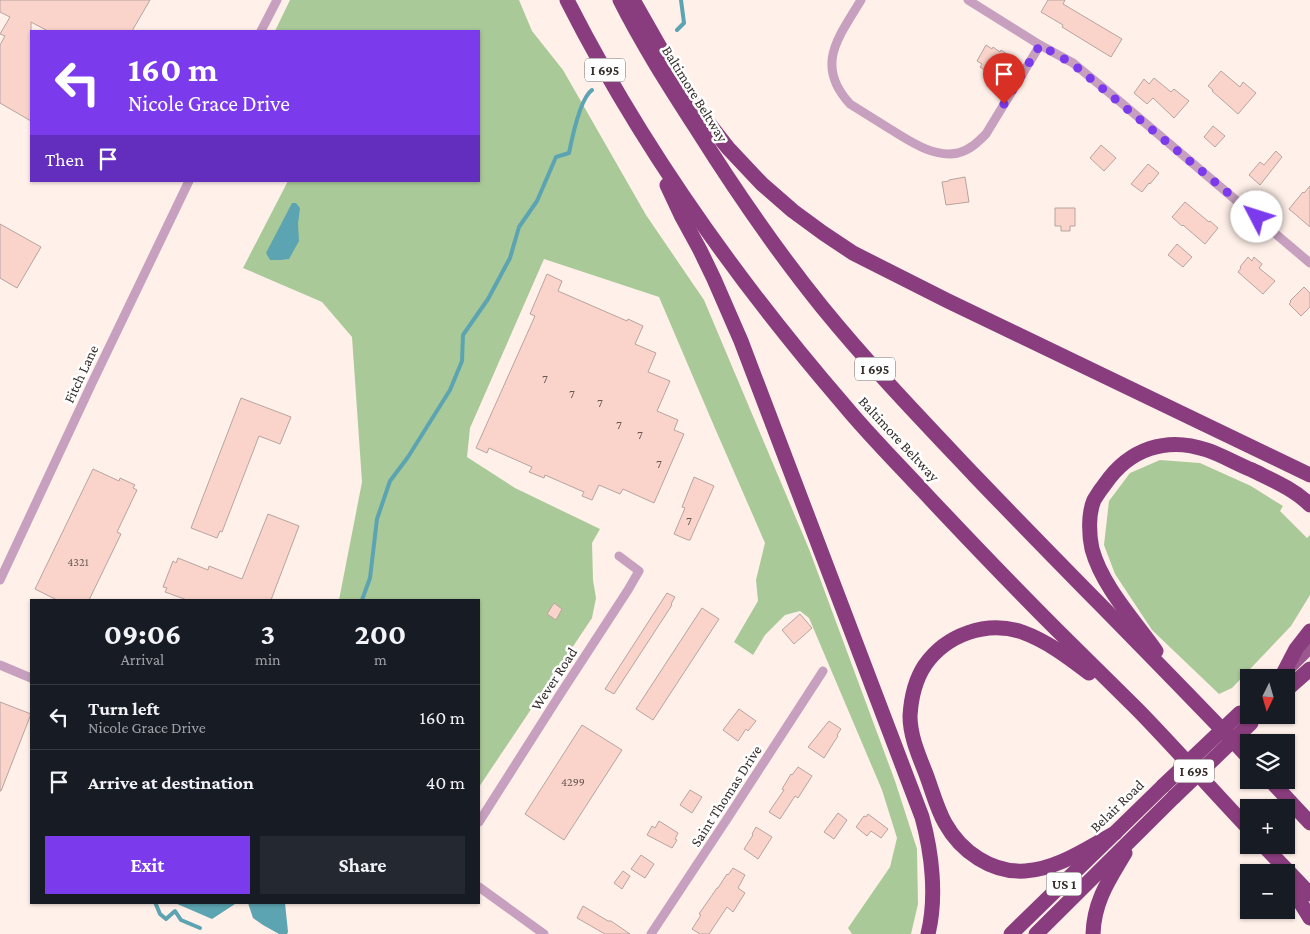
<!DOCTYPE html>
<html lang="en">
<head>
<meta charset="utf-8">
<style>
	body { margin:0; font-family:"Crimson Pro",serif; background:#242831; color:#f1f3f6; height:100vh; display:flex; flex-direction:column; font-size:19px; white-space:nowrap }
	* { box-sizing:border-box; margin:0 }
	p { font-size:16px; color:#9ea1a6 }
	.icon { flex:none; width:28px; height:28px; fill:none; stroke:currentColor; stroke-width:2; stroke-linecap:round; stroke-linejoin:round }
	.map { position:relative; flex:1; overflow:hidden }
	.details { position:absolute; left:30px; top:599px; width:450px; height:305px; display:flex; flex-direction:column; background:#171b24; border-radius:0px; box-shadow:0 1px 4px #0004 }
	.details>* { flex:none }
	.hud { position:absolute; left:30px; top:30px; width:450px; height:152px; border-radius:0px; box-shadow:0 1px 4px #0004; background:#7c3aed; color:#fff; overflow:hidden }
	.needle { width:32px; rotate:185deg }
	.fabs { position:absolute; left:1240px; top:669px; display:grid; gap:10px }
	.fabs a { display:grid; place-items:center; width:55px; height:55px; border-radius:0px; background:#171b24; box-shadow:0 1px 4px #0004; font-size:25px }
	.pin { position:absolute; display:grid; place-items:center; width:42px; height:42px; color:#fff; margin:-51px -21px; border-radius:50% 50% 50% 0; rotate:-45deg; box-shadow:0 0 5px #0007 }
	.pin .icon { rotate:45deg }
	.me { position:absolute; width:55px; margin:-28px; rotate:310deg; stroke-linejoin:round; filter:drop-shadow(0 0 4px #0008) }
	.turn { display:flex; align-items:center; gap:18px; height:105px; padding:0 15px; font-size:22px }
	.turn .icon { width:65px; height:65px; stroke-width:2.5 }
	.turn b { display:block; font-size:35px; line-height:42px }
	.then { display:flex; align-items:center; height:48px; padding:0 15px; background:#0003; gap:10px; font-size:19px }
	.eta { display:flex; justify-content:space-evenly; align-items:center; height:85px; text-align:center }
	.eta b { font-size:30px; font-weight:700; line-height:35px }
	.action { display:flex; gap:10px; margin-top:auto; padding:10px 15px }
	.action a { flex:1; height:58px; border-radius:0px; background:#7c3aed; color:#fff; font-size:20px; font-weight:700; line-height:58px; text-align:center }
	.action a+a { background:#242831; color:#f1f3f6 }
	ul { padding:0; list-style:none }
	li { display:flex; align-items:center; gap:15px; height:65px; padding:0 15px; border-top:1px solid #363941 }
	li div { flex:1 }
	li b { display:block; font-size:19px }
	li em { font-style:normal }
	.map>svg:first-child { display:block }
</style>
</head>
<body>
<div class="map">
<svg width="1310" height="934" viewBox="0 0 1310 934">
	<rect width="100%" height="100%" fill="#fff0e9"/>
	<g fill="#aac998">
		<polygon points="290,0 519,0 532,31 563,70 646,215 704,300 809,549 895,781 917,849 918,904 911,934 852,934 848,928 890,867 897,838 882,790 809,618 800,611 785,615 765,635 753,655 734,642 758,601 756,580 765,543 714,426 659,297 544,259 470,428 467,457 515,488 600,529 592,543 593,580 596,598 592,618 479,787 479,600 339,600 362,482 352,337 322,302 243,268 288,181 479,181 479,31 275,31"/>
		<polygon points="1160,460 1200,463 1251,486 1283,506 1280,511 1307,538 1310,535 1310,595 1291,626 1232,688 1219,694 1152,630 1115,574 1104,545 1109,501 1130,473"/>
	</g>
	<g fill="#5ca4b1">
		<polygon points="292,203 296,203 300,208 298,224 299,241 289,259 280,260 270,260 266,253"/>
		<polygon points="175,903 285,903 288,932 287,934 279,934 263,925 253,918 248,903 235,904 212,919"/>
	</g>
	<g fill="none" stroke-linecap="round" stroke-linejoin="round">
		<g stroke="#5ca4b1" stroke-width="4">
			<polyline points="677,30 684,23 681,0"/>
			<path d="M362,600L370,578L377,519L390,481L408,457L450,390L462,361L463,335L488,299L510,258L519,227L537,201L556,157L569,153C572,138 580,98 592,90"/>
			<polyline points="155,902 160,914 166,919 175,911 181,920 200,928"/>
		</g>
	</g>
	<g fill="#fad4cb" stroke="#b7a49f">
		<polygon points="0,0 150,0 132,31 48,31 31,22 31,121 0,103 0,45 5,36 0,34 10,17 0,12"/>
		<polygon points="1048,0 1065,0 1063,4 1122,39 1111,57 1062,27 1063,25 1041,12"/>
		<polygon points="986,45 992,49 993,47 1000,52 1001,50 1010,56 999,75 990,69 988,72 980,67 982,64 977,61"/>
		<polygon points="1221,71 1240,87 1243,82 1256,93 1238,114 1212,91 1213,90 1208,86"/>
		<polygon points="1154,78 1171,92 1174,89 1189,101 1174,118 1153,98 1147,104 1134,93 1144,79 1149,84"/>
		<polygon points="1213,126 1225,136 1215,147 1204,137"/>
		<polygon points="1101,145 1116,158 1104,171 1090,158"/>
		<polygon points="1276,151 1282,157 1260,185 1249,175 1260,162 1264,165"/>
		<polygon points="1148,164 1159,173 1150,184 1149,183 1142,192 1131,184"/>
		<polygon points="965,177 969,202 946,205 942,182 949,181 949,180"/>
		<polygon points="1310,186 1310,227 1289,209 1303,192 1304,193"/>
		<polygon points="1185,202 1209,222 1210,221 1218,228 1205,244 1183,225 1182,226 1172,217"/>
		<polygon points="1055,208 1075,208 1075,226 1070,226 1070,231 1061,231 1061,226 1055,226"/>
		<polygon points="0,224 41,247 17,288 0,278"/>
		<polygon points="1177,244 1192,257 1183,267 1168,255"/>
		<polygon points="1248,257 1252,261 1254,257 1262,264 1259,268 1275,281 1263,294 1238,272 1241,268 1240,267"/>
		<polygon points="547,274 562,281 558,291 627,321 628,319 643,326 635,344 656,353 648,372 670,381 657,411 678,420 674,430 684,434 654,503 623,489 620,494 599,485 592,500 582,496 584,492 545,475 544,478 529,472 532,467 489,448 487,453 476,448 535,316 530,314"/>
		<polygon points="1304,287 1310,293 1310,307 1301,316 1289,304 1291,302 1290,301"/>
		<polygon points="241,398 291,417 280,444 259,436 222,532 220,531 217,538 191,528"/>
		<polygon points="93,469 119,481 120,478 135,485 133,488 137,490 117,532 121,534 89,600 57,600 35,589"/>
		<polygon points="694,477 714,486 690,540 688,540 674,534 685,508 682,507"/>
		<polygon points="268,514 299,526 271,600 187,600 165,592 167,588 163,587 173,561 176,563 178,558 208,570 209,566 242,579"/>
		<polygon points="667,593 675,597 671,604 672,605 614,694 605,689"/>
		<polygon points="554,603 562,609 556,620 547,614"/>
		<polygon points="702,608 719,619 653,720 636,709"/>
		<polygon points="800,614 812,628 794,644 782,630"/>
		<polygon points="0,702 31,714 1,791 0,791"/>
		<polygon points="739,709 756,721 748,731 746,729 738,741 723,730"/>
		<polygon points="829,721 841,729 837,735 838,736 834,742 824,758 808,747"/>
		<polygon points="582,725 622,750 564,840 525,814"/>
		<polygon points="798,767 812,776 798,798 795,796 780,819 769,812 784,790 782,789 791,774 792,775"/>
		<polygon points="690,790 702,797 692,813 680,805"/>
		<polygon points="838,813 847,820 834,839 824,832"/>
		<polygon points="868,814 888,829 881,838 871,831 867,836 856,827 864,816 866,817"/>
		<polygon points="659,821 678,833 675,839 677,840 672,848 647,835 652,826 655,828"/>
		<polygon points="756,827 772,837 758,859 744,849 753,835 752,834"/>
		<polygon points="641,855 654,864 645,878 631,869"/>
		<polygon points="733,868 745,875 738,888 745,893 733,912 727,907 709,934 700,934 692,929 701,915 699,914 717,888 718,888 727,874 728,875"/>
		<polygon points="623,871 630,876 622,889 614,883"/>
		<polygon points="583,906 608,921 611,921 630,934 605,934 577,918"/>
	</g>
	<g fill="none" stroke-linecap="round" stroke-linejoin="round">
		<g stroke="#c6a0be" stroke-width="9">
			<path d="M861,0C839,37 814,65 850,104C863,112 877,121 890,129C910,141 933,158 958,153C970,150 978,142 986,134L1040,45"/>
			<polyline points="968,0 1040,45 1073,63 1118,100 1310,263"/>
			<polyline points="261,31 277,0"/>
			<polyline points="0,580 92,383 189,181"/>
			<polyline points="0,665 31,678"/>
			<polyline points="479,822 559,696 628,590 639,571 619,556"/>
			<polyline points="479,887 544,934"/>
			<polyline points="651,934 729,816 823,671"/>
		</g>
		<polyline stroke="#9b588f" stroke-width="15" points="1288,668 1310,646"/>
		<g stroke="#8a3d7e" stroke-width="15">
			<path d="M567,0C641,146 738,282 845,406C869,435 896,462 922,490C966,537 1011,584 1057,630C1084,657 1111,683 1138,710C1176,749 1212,790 1249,829"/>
			<path d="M620,0C642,44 669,86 696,128C735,190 776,250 822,307C870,366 923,421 975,476C1066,571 1159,663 1249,758"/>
			<polyline points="633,0 678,79 699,111 728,148 762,184 793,211 823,233 853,253 948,301 1310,475"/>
			<path d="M667,185L682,217L700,250L714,279L741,341L922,817C932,853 937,897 928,934"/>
			<path d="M1156,651C1134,620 1102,586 1092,549C1089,535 1088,514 1094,500C1097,495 1101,489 1105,484C1129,449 1166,436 1207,450C1222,455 1237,464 1252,470C1272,480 1294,489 1310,505"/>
			<path d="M1089,673C1068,657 1047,641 1022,632C986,620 946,635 925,665C915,680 911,699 910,716C910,736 919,756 926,774C932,790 937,809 945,823C961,852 992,873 1025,871C1058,869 1087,848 1115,833"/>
			<polyline points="1279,678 1283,674 1296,649 1310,631"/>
			<polyline points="1286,690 1310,669"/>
			<polyline points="1270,780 1310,823"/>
			<polyline points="1263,845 1310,894"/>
			<polyline points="1286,879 1310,918"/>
			<polyline points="1011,934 1163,786"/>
			<polyline points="1036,934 1174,797"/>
			<path d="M1093,934C1094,901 1109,880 1125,853"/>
		</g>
		<g stroke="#8a3d7e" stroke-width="15">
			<polyline points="1163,786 1240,713"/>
			<polyline points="1174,797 1251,723"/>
		</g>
	</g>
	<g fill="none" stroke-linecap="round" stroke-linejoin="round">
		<polyline stroke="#7c3aed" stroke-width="9" stroke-dasharray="0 16.2" points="1004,104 1040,45 1073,64 1257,217"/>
	</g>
	<g text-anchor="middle" stroke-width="5" stroke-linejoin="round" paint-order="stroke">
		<g font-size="12" fill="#675854">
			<text x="545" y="383">7</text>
			<text x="572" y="398">7</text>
			<text x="600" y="407">7</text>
			<text x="619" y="429">7</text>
			<text x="640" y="439">7</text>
			<text x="659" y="468">7</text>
			<text x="689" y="525">7</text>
			<text x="78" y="566">4321</text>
			<text x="573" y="786">4299</text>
		</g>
		<g fill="#fff" stroke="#726d6b" stroke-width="1">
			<rect x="585" y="58.5" width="40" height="23" rx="4"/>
			<rect x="855" y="357.5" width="40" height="23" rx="4"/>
			<rect x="1174" y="759.5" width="40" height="23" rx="4"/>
			<rect x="1046.5" y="872.5" width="35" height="23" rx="4"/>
		</g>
		<g font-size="14" font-weight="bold" fill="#362f2c">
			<text x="605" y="75">I 695</text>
			<text x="875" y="374">I 695</text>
			<text x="1194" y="776">I 695</text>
			<text x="1064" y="889">US 1</text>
		</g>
		<g font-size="15" fill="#362f2c" stroke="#fff">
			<text transform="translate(695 94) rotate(58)" y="5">Baltimore Beltway</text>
			<text transform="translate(81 374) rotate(-65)" y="5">Fitch Lane</text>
			<text transform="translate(899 439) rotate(47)" y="5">Baltimore Beltway</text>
			<text transform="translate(554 679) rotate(-57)" y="5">Wever Road</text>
			<text transform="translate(726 796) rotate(-57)" y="5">Saint Thomas Drive</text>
			<text transform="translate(1117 806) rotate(-44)" y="5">Belair Road</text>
		</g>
	</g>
</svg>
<div class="fabs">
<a><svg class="needle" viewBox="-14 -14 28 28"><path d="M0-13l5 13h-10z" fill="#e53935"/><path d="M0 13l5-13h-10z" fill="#9ea1a6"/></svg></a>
<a><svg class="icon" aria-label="layers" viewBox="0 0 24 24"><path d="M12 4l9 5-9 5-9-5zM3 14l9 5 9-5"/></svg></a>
<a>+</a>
<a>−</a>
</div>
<div class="pin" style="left:1004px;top:104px;background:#d93025"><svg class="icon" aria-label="arrive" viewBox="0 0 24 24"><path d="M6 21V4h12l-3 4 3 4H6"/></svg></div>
<svg class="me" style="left:1257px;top:217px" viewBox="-20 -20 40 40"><circle r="19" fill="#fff"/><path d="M0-13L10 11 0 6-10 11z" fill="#7c3aed"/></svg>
<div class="hud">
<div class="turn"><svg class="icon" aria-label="left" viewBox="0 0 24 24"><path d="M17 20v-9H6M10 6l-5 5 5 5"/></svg><div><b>160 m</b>Nicole Grace Drive</div></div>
<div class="then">Then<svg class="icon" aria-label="arrive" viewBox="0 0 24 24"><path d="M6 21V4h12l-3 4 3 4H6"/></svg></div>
</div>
<section class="details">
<div class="eta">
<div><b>09:06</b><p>Arrival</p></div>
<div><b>3</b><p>min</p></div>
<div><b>200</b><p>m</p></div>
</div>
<ul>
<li><svg class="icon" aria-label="left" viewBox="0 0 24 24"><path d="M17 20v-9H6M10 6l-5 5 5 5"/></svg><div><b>Turn left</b><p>Nicole Grace Drive</p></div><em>160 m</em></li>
<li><svg class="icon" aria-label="arrive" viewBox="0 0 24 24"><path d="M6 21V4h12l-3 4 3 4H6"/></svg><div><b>Arrive at destination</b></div><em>40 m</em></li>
</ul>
<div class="action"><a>Exit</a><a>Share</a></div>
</section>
</div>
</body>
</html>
